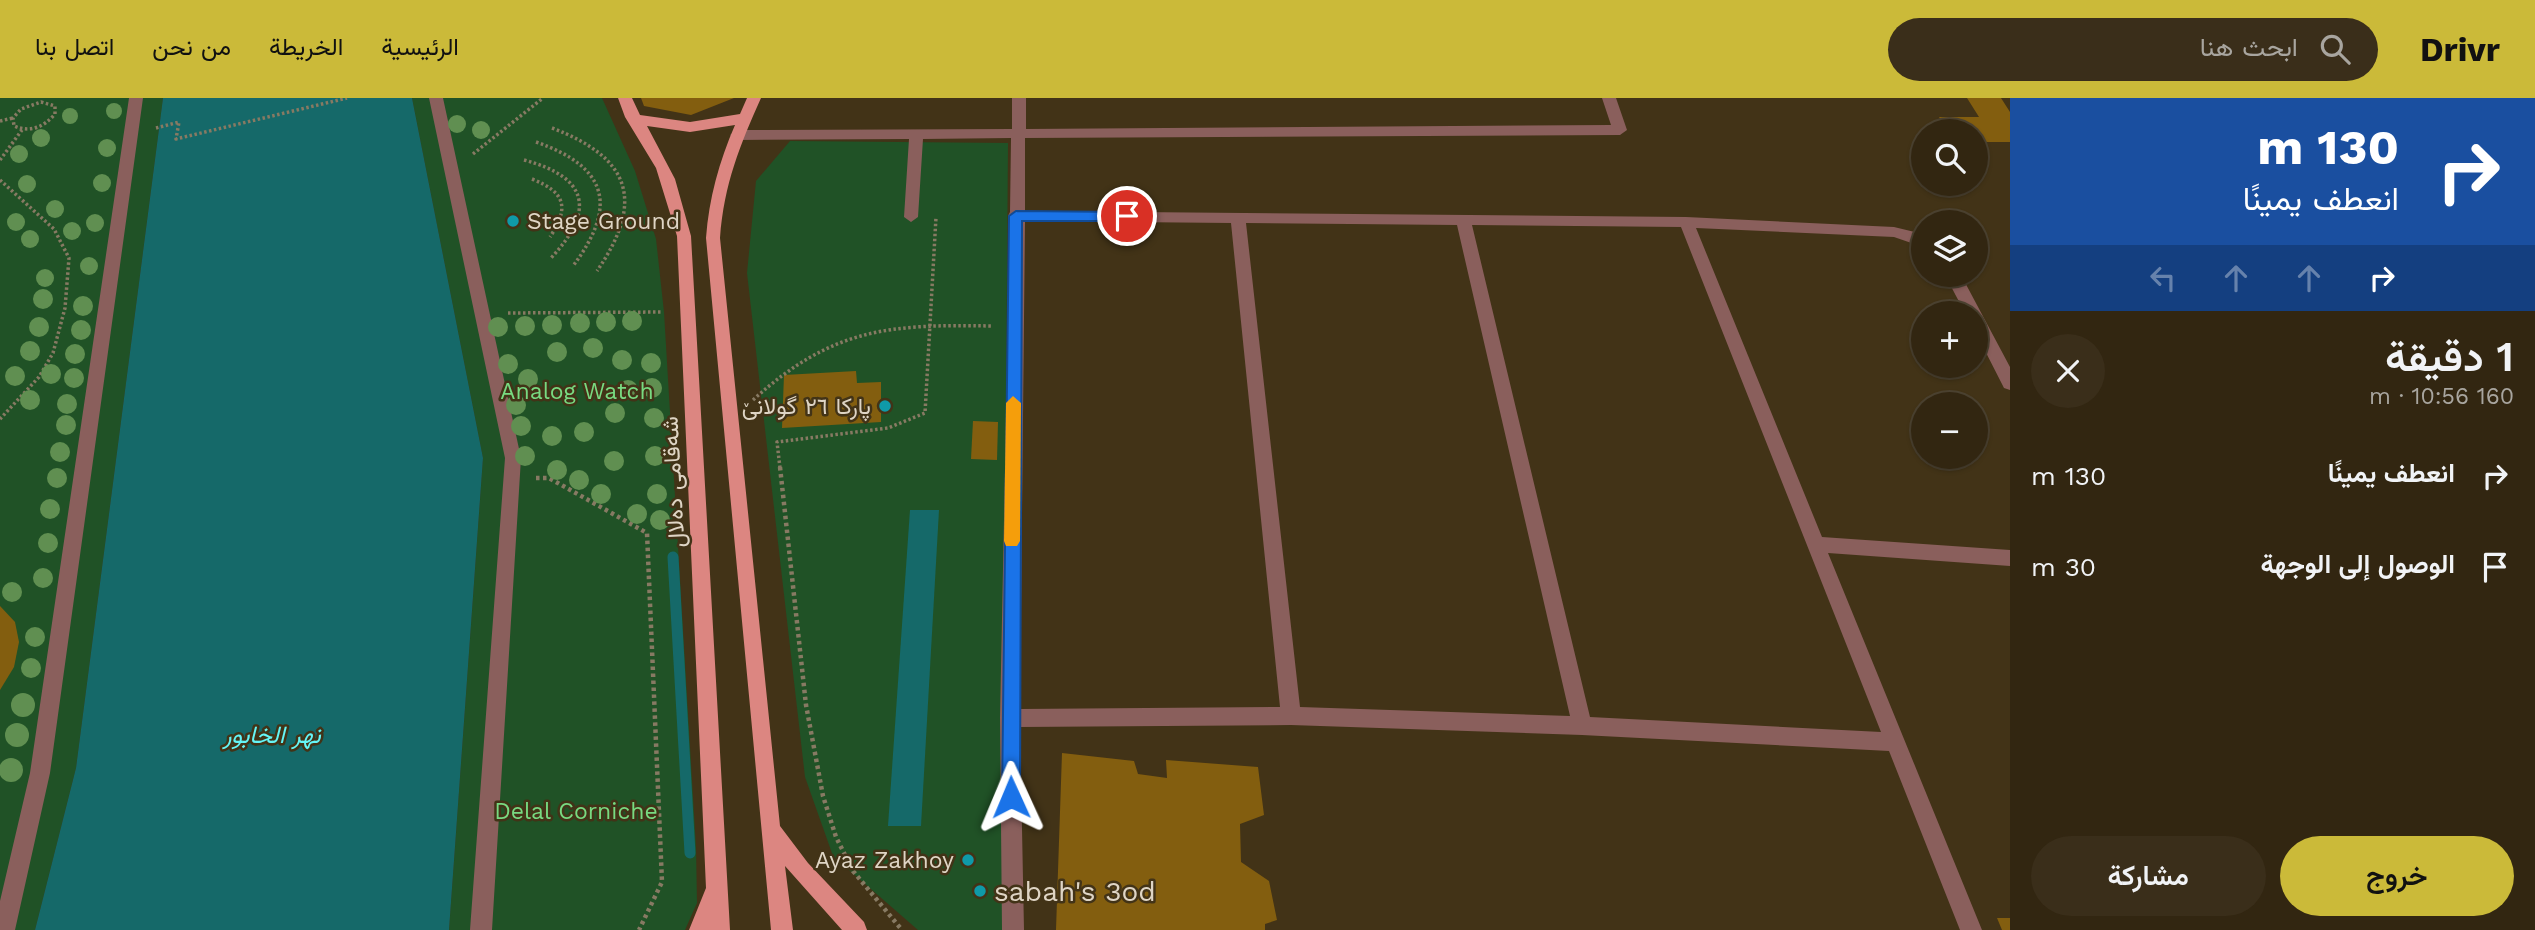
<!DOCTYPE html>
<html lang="ar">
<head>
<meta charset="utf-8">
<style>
	body { margin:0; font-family:"Work Sans",Vazirmatn,sans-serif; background:#3a2e1a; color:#f1f3f6; direction:rtl; height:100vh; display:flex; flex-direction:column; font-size:26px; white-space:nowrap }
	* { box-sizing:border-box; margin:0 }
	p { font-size:23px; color:#a8a59f }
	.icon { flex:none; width:38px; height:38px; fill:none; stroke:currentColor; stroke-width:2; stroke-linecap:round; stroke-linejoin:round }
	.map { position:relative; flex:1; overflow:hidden; direction:ltr }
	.side { display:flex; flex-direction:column; background:#322611; width:525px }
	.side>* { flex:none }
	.guide { background:#1a4fa0; color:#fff; overflow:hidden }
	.controls { position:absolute; left:1911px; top:21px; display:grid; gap:14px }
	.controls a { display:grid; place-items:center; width:77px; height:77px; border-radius:50%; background:#322611; box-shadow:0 2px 5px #0004,0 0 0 2px #4d4331; font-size:35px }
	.pin { position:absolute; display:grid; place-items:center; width:60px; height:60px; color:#fff; margin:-30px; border:4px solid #fff; border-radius:50%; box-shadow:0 2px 7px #0007 }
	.me { position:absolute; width:77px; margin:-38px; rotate:359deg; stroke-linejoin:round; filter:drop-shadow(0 0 5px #0008) }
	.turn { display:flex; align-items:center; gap:24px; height:147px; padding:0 21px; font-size:32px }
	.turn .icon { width:91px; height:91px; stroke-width:2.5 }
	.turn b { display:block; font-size:49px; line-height:60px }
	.lanes { display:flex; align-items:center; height:66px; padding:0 21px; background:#0003; justify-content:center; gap:35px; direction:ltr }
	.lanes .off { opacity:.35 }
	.round { display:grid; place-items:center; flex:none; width:74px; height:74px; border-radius:37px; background:#3a2e1a }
	.overview { display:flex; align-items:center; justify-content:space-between; height:119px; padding:0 21px }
	h1 { font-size:42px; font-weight:600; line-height:52px }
	.cta { display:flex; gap:14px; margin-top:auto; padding:14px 21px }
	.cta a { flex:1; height:80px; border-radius:42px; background:#cbba39; color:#111; font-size:28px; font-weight:600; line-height:80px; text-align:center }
	.cta a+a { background:#3a2e1a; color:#f1f3f6 }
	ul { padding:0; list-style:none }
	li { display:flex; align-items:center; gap:21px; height:91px; padding:0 21px }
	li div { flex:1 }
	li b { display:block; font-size:26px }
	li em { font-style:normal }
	header { display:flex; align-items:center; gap:42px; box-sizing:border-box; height:98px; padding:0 35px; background:#cbba39; color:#111 }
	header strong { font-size:33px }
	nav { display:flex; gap:38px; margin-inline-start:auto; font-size:24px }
	.search { width:490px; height:63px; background:#3a2e1a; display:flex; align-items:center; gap:18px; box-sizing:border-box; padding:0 24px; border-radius:38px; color:#a8a59f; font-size:26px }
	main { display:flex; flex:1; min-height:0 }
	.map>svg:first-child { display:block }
</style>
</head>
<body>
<header>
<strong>Drivr</strong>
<div class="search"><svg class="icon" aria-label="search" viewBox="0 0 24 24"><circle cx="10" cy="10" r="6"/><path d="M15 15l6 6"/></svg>ابحث هنا</div>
<nav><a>الرئيسية</a><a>الخريطة</a><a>من نحن</a><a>اتصل بنا</a></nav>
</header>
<main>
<section class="side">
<div class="guide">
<div class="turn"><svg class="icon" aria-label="right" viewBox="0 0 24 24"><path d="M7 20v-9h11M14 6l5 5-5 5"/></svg><div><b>130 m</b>انعطف يمينًا</div></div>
<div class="lanes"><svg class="icon off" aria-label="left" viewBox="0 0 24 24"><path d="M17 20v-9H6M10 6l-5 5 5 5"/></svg><svg class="icon off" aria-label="ahead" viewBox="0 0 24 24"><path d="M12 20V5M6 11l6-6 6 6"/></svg><svg class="icon off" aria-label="ahead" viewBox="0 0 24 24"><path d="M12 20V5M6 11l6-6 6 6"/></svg><svg class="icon" aria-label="right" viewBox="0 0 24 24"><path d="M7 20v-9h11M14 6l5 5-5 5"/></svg></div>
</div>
<div class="overview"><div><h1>1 دقيقة</h1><p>160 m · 10:56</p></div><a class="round"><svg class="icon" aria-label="close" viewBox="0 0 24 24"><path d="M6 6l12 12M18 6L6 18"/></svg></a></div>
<ul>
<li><svg class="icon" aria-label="right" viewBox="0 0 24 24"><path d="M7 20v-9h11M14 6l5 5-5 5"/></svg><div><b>انعطف يمينًا</b></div><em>130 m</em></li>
<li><svg class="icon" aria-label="arrive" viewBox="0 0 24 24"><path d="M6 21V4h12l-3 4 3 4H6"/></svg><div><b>الوصول إلى الوجهة</b></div><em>30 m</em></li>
</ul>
<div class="cta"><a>خروج</a><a>مشاركة</a></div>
</section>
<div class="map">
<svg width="2010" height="832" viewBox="0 0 2010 832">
	<rect width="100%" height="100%" fill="#423317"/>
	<g fill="#205226">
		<polygon points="0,0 163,0 76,670 35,832 0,832"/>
		<polygon points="412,0 602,0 635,73 656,141 664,214 696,749 697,805 685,832 449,832 483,360"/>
		<polygon points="790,43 1008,45 1002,832 918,832 833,758 805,679 747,175 756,83"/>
	</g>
	<g fill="#156969">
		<polygon points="163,0 412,0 483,360 449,832 35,832 76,670"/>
		<polygon points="910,412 939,412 921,728 888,728"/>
	</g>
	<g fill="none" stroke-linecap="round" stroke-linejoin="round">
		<polyline stroke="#156969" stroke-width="11" points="673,459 690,755"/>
	</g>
	<g fill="#835e0f">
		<polygon points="641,0 734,0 691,17 644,8"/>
		<polygon points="1967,0 2001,0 2010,14 2010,44 1976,44 1976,33 1948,33 1939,19 1979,19"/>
		<polygon points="856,273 857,285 881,284 881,324 782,330 784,277"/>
		<polygon points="973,323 998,324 997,362 971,361"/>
		<polygon points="0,508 15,524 19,544 14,569 0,592"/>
		<polygon points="1062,655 1134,663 1138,676 1167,680 1166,662 1258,669 1264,717 1240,726 1241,764 1269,783 1277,822 1265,826 1265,832 1056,832"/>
		<polygon points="1997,820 2010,820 2010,832 2002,832"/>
	</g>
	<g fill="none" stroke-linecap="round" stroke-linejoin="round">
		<g stroke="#877a63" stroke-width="3.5" stroke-dasharray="2.5 2.5" stroke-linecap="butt">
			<path d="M41,4L55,8V16C44,29 30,35 14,28L13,20L21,11Z"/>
			<polyline points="0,23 13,20"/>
			<polyline points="156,30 179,24 176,41 347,0"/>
			<path d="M552,30C631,60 645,103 597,173"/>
			<path d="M536,44C608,69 618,108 573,168"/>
			<polyline points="473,56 543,0"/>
			<polyline points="0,62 22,32"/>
			<path d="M524,62C588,79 596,112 551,160"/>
			<path d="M532,81C565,94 570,109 550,139"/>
			<polyline points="0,82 54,131 69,160 65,210 53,255 39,279 0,321"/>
			<polyline points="508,215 663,214"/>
			<path d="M753,302C832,230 889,226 992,228"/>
			<polyline points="780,370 777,344 888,330 925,315 936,119"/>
		</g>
		<g stroke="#877a63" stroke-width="4.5" stroke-dasharray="3.5 3.5" stroke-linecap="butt">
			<polyline points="780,369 806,607 823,698 836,739 853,773 902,832"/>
			<polyline points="536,380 549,380 647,435 662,784 639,832"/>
		</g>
		<g fill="#8a5f5c" fill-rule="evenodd">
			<polygon points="129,0 143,0 50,675 15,832 0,832 0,803 30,675"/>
			<polygon points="429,0 443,0 521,360 492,832 470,832 505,360"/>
			<path d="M1012,0H1026V31L1611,27L1602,0H1616L1627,32L1620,37L1025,40V113L1686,119L1894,129L1923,136V149L1894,139L1696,130L1822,439L2010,452V468L1828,455L1982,832H1960L1889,653L1582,637L1291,627L1020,629L1024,832H1002L1000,620L1010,122L1008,118L1010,114L1011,40L923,41L918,119L911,124L904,119L909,41L737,42L730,37L737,32L1012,31ZM1025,123L1231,125L1280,609L1020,611ZM1246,125L1457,127L1570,618L1300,609ZM1472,127L1681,129L1881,634L1590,619Z"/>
			<polygon points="1945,177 1961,177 2010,269 2010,292 2004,290 1976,235 1976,215 1965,215"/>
		</g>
		<path fill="#dc8681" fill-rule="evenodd" d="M618,0H632L640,17L690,24L740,16L747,0H761C740,47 724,86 720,140L780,728L808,765L864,824L867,832H842L785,768L793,832H771L706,140C709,100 719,64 735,27L690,34L647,28L675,81L691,138L730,832H689L706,790L677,138L656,70L625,19Z"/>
	</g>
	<g fill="#608f51">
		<circle cx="114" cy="13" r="8"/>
		<circle cx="70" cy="18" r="8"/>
		<circle cx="457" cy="26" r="9"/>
		<circle cx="481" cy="32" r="9"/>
		<circle cx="41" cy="40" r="9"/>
		<circle cx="107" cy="50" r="9"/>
		<circle cx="19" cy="56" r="9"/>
		<circle cx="102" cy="85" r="9"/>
		<circle cx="27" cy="86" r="9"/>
		<circle cx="55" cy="111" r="9"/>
		<circle cx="16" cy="124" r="9"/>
		<circle cx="95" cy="125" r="9"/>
		<circle cx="72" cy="133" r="9"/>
		<circle cx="30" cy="141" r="9"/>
		<circle cx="89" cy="168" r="9"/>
		<circle cx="45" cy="180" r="9"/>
		<circle cx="43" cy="201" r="10"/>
		<circle cx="83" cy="208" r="10"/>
		<circle cx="632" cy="223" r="10"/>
		<circle cx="606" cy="224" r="10"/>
		<circle cx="580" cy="225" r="10"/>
		<circle cx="552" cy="227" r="10"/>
		<circle cx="525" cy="228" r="10"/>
		<circle cx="39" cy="229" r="10"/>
		<circle cx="498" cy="229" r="10"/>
		<circle cx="81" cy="232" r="10"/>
		<circle cx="593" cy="250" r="10"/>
		<circle cx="30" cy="253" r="10"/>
		<circle cx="557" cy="254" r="10"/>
		<circle cx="75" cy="256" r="10"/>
		<circle cx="622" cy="262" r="10"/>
		<circle cx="651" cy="265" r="10"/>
		<circle cx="508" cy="266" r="10"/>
		<circle cx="51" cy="276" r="10"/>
		<circle cx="15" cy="278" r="10"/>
		<circle cx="74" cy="280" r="10"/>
		<circle cx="528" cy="281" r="10"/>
		<circle cx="652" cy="290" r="10"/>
		<circle cx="628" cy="292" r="10"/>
		<circle cx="30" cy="302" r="10"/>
		<circle cx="67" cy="306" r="10"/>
		<circle cx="516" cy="307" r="10"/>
		<circle cx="615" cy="315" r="10"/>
		<circle cx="654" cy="320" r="10"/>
		<circle cx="66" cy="327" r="10"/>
		<circle cx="521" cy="328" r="10"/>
		<circle cx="584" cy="334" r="10"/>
		<circle cx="552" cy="338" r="10"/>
		<circle cx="60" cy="354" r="10"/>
		<circle cx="525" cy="358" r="10"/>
		<circle cx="655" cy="358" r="10"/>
		<circle cx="614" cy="363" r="10"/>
		<circle cx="557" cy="372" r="10"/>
		<circle cx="57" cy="380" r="10"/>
		<circle cx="579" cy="382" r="10"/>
		<circle cx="601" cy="396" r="10"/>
		<circle cx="657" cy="396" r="10"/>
		<circle cx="50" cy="411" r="10"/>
		<circle cx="637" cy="416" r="10"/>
		<circle cx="660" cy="422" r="10"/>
		<circle cx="48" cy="445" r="10"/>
		<circle cx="43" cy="480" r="10"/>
		<circle cx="12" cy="494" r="10"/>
		<circle cx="35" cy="539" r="10"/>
		<circle cx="31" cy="570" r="10"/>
		<circle cx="23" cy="607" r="12"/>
		<circle cx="17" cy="637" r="12"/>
		<circle cx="11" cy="672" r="12"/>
	</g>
	<polygon fill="#1a73e8" stroke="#114b97" stroke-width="2" points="1016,113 1127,114 1133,118 1127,123 1022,123 1020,699 1017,706 1011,708 1004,706 1002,699 1009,118"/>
	<polygon fill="#f59e0b" points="1013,298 1021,305 1020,443 1017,448 1006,448 1004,443 1006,305"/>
	<g fill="#0f9aa8" stroke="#423317" stroke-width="2.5">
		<circle cx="513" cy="123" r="7"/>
		<circle cx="885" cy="308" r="7"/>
		<circle cx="968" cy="762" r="7"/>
		<circle cx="980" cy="793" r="7"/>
	</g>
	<g text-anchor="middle" stroke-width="5" stroke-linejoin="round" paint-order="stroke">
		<g font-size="23" fill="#dfd5c5" stroke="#423317" text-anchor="end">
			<text x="527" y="131" text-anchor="start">Stage Ground</text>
			<text x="871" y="316">پارکا ٢٦ گولانێ</text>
			<text x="954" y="770">Ayaz Zakhoy</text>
		</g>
		<g font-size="23" fill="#78da81" stroke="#423317">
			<text x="577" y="301">Analog Watch</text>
			<text x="576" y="721">Delal Corniche</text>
		</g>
		<g font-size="23" fill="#dfd5c5" stroke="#423317">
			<text transform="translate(673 384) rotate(-93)" y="8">شەقامی دەلال</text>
		</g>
		<g font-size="24" font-style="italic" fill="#64f6f7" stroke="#423317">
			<text x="272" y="645">نهر الخابور</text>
		</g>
		<g font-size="28" fill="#dfd5c5" stroke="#423317" text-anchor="start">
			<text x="994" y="803">sabah's 3od</text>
		</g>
	</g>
</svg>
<div class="controls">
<a><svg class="icon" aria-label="search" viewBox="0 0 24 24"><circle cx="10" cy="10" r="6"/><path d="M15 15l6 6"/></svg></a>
<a><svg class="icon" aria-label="layers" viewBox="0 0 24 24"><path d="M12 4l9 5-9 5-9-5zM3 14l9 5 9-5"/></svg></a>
<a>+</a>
<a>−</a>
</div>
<div class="pin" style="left:1127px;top:118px;background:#d93025"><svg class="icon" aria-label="arrive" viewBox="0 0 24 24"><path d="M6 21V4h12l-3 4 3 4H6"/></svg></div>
<svg class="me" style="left:1011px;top:699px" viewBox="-20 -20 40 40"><path d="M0-17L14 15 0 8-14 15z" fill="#1a73e8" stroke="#fff" stroke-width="4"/></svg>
</div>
</main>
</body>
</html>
